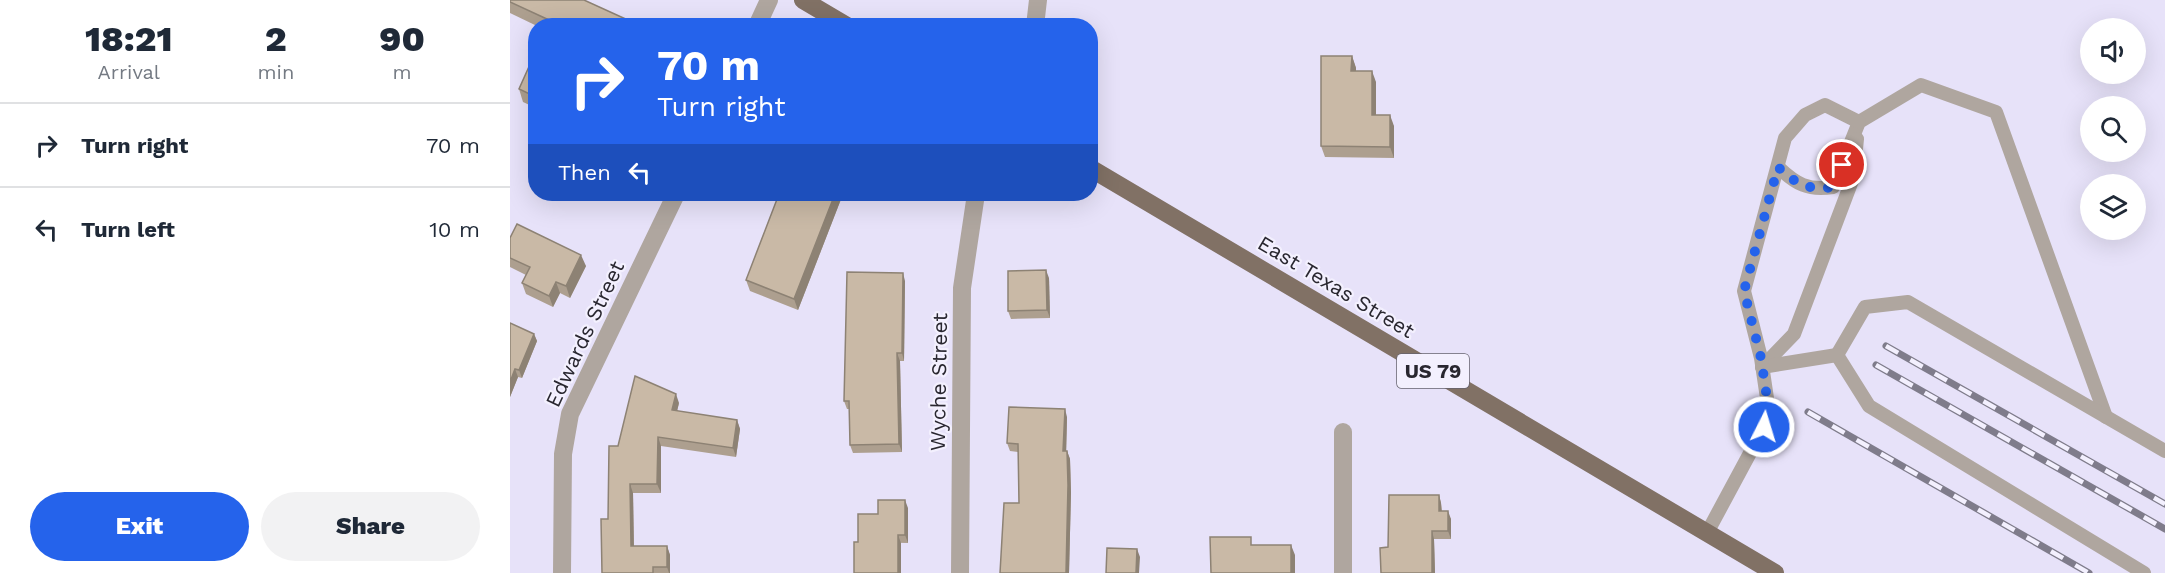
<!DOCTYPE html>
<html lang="en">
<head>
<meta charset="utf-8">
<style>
	body { margin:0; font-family:"Work Sans",sans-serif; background:#f2f2f3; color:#1f2937; height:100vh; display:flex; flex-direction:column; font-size:22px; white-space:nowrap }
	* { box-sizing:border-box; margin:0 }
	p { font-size:20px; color:#747a83 }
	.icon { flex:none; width:33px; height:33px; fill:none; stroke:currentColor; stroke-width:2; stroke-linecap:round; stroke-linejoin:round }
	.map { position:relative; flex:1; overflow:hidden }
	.panel { display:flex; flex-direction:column; background:#fff; width:510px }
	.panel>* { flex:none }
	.hud { position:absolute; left:18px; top:18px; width:570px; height:183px; border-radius:24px; box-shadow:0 6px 24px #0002; background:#2563eb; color:#fff; overflow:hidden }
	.buttons { position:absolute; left:1570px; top:18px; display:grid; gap:12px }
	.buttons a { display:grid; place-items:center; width:66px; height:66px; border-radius:50%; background:#fff; box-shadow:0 6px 24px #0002; font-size:30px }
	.pin { position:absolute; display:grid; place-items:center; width:51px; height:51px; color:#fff; margin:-26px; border:3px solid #fff; border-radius:50%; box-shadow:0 2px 6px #0007 }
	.me { position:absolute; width:66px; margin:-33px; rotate:5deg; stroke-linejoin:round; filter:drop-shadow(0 0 4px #0008) }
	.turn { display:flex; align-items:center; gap:21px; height:126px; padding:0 30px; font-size:27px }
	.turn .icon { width:78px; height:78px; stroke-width:2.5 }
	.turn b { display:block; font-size:42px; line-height:51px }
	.then { display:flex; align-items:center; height:57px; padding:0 30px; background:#0003; gap:12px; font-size:22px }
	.eta { display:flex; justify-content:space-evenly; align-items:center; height:102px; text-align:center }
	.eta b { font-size:36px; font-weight:800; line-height:42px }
	.primary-button { display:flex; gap:12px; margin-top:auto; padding:12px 30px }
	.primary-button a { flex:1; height:69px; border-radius:36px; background:#2563eb; color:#fff; font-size:24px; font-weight:800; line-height:69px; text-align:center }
	.primary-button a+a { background:#f2f2f3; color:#1f2937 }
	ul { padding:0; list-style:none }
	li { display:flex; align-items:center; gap:18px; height:84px; padding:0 30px; border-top:2px solid #e0e1e3 }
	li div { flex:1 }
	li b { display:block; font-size:22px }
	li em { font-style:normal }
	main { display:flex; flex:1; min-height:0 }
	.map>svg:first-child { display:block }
</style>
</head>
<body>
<main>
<section class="panel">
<div class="eta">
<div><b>18:21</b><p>Arrival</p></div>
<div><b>2</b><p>min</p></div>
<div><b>90</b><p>m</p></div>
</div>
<ul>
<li><svg class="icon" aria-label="right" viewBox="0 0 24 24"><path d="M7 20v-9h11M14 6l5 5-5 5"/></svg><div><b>Turn right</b></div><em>70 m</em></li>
<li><svg class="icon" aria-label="left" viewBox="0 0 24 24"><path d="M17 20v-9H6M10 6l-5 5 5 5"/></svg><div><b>Turn left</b></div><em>10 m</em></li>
</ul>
<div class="primary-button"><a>Exit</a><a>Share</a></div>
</section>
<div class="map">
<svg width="1655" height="573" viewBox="0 0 1655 573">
	<rect width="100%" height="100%" fill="#e7e2f9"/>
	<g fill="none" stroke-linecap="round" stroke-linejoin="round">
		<g stroke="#afa69f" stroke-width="14">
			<path d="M1268,167C1286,184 1298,191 1323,187L1349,122L1411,85L1486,112L1596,417"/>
			<polyline points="1327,355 1355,307 1398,302 1655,451"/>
			<polyline points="1327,355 1359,406 1634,573"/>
			<polyline points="1252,367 1284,334 1343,178 1347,139"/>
			<polyline points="1252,367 1327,355"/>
			<polyline points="1197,533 1254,427 1258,405 1251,358 1234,291 1275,138 1295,115 1315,105 1349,122"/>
		</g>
		<g stroke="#afa69f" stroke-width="18">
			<polyline points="247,26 259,0"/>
			<polyline points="525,26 528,0"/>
			<polyline points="52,573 53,454 60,414 166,194"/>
			<polyline points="450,573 452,288 466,194"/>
			<polyline points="833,573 833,432"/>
		</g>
		<g stroke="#817165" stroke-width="18">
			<polyline points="293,0 337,26"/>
			<polyline points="580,168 1265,573"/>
		</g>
		<g stroke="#7f7c8b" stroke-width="7">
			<g id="rail">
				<polyline points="1376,346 1655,504"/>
				<polyline points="1366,365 1655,529"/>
				<polyline points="1298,412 1579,573"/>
			</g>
		</g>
		<use href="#rail" stroke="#f3f0fe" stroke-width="4.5" stroke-dasharray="14" stroke-linecap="butt"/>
	</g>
	<g fill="#ad9f8f">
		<polygon points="0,0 131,26 27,26 0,13"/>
		<polygon points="26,51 26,108 13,102 9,89"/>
		<polygon points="842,56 846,68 846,71 866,82 866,115 884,126 884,158 815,157 811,146"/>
		<polygon points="269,194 333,194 288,310 240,291 236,280"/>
		<polygon points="0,238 76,266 60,298 50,293 43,307 16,294 12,283 16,275 0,267"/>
		<polygon points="539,278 540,318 501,319 498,311"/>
		<polygon points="395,281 394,361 390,361 392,452 343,453 340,445 340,409 337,409 334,401"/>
		<polygon points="0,323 24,334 27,341 12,378 8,377 0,397"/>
		<polygon points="169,403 167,411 227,420 230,429 226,457 151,446 151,493 123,493 124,546 157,546 160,555 160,573 92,573 98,519"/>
		<polygon points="557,417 556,451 557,451 560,459 561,493 559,573 490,573 509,503 508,452 500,451 497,443"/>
		<polygon points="929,495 931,503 932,511 941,519 941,539 924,539 925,573 871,573 878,547"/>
		<polygon points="398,508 398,543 348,542 368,514"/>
	</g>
	<g fill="#8d8274">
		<polygon points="842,56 846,68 846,82 841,71"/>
		<polygon points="862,71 866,82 866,127 862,115"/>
		<polygon points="880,115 884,126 884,158 880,147"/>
		<polygon points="325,194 333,194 288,310 284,299"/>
		<polygon points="71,255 76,266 60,298 56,286"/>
		<polygon points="536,270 539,278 540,318 537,310"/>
		<polygon points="393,273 395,281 394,361 392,353"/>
		<polygon points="46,282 50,293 43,307 39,296"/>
		<polygon points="24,334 27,341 12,378 9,370"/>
		<polygon points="387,353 390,361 392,452 389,444"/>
		<polygon points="5,369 8,377 0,397 0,382"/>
		<polygon points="166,394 169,403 165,419 162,410"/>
		<polygon points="555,409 557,417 556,459 553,451"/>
		<polygon points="227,420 230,429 226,457 223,448"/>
		<polygon points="148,437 151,446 151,493 147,484"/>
		<polygon points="557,451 560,459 561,493 559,573 556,573"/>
		<polygon points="120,484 123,493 124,555 121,546"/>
		<polygon points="929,495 931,503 932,519 929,511"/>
		<polygon points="395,500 398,508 398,543 395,535"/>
		<polygon points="938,511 941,519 941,539 938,531"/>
		<polygon points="922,531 924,539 925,573 922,573"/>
		<polygon points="388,535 391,543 391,573 388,573"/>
		<polygon points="781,545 785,555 785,573 781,573"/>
		<polygon points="157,546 160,555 160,573 159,573 157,567"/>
		<polygon points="627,549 630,557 629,573 626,573"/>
	</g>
	<g fill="#c9b9a6" stroke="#8d8274" stroke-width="1.5">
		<polygon points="0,0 74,0 131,26 37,26 39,20 0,2"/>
		<polygon points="26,51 26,97 9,89"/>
		<polygon points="811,56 842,56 841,71 862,71 862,115 880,115 880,147 811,146"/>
		<polygon points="269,194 325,194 284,299 236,280"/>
		<polygon points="7,224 71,255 56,286 46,282 39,296 12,283 20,267 0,258 0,238"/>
		<polygon points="536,270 537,310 498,311 498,271"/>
		<polygon points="337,272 393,273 392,353 387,353 389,444 340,445 339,401 334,401"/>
		<polygon points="0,323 24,334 9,370 5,369 0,382"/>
		<polygon points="125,376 166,394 162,410 227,420 223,448 148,437 147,484 120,484 121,546 157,546 157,567 143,567 143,573 92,573 91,519 98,519 99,446 108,446"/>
		<polygon points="499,407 555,409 553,451 557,451 558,485 556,573 490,573 494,503 509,503 508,444 497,443"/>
		<polygon points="879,495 929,495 929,511 938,511 938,531 922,531 922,573 871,573 870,548 878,547"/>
		<polygon points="368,500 395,500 395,535 388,535 388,573 344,573 344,542 348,542 348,514 368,514"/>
		<polygon points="700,537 741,537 741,545 781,545 781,573 701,573"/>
		<polygon points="597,548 627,549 626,573 596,573"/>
	</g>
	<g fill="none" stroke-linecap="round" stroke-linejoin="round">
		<path stroke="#2563eb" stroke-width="10" stroke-dasharray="0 18" d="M1254,427L1258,405L1251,358L1234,291L1268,167C1286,184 1298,191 1323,187L1332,165"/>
	</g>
	<g text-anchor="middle" stroke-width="4.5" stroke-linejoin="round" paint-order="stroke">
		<rect fill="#f3f0fe" stroke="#66636e" stroke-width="1.5" x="887" y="354" width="72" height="34" rx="4.5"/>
		<g font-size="20" font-weight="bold" fill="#292730">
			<text x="923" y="378">US 79</text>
		</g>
		<g font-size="21" fill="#292730" stroke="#f3f0fe">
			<text transform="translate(826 287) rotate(31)" y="7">East Texas Street</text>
			<text transform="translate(75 334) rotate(-65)" y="7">Edwards Street</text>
			<text transform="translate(429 382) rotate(-89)" y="7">Wyche Street</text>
		</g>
	</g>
</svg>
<div class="buttons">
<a><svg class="icon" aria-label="sound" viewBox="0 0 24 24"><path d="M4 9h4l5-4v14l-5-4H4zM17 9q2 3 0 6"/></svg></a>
<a><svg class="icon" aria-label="search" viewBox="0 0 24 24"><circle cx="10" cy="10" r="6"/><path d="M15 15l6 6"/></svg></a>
<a><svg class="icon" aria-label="layers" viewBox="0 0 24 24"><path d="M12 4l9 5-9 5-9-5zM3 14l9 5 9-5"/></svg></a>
</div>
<div class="pin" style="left:1332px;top:165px;background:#d93025"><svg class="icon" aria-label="arrive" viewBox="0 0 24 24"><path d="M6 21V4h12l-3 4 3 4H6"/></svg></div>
<svg class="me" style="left:1254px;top:427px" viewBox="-20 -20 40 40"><circle r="17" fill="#2563eb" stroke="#fff" stroke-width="3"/><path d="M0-11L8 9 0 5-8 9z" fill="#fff"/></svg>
<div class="hud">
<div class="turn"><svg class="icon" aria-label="right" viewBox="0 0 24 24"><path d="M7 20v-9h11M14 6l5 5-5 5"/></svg><div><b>70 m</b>Turn right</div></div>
<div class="then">Then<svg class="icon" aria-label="left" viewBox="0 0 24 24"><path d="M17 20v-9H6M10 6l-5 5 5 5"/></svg></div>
</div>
</div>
</main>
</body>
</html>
